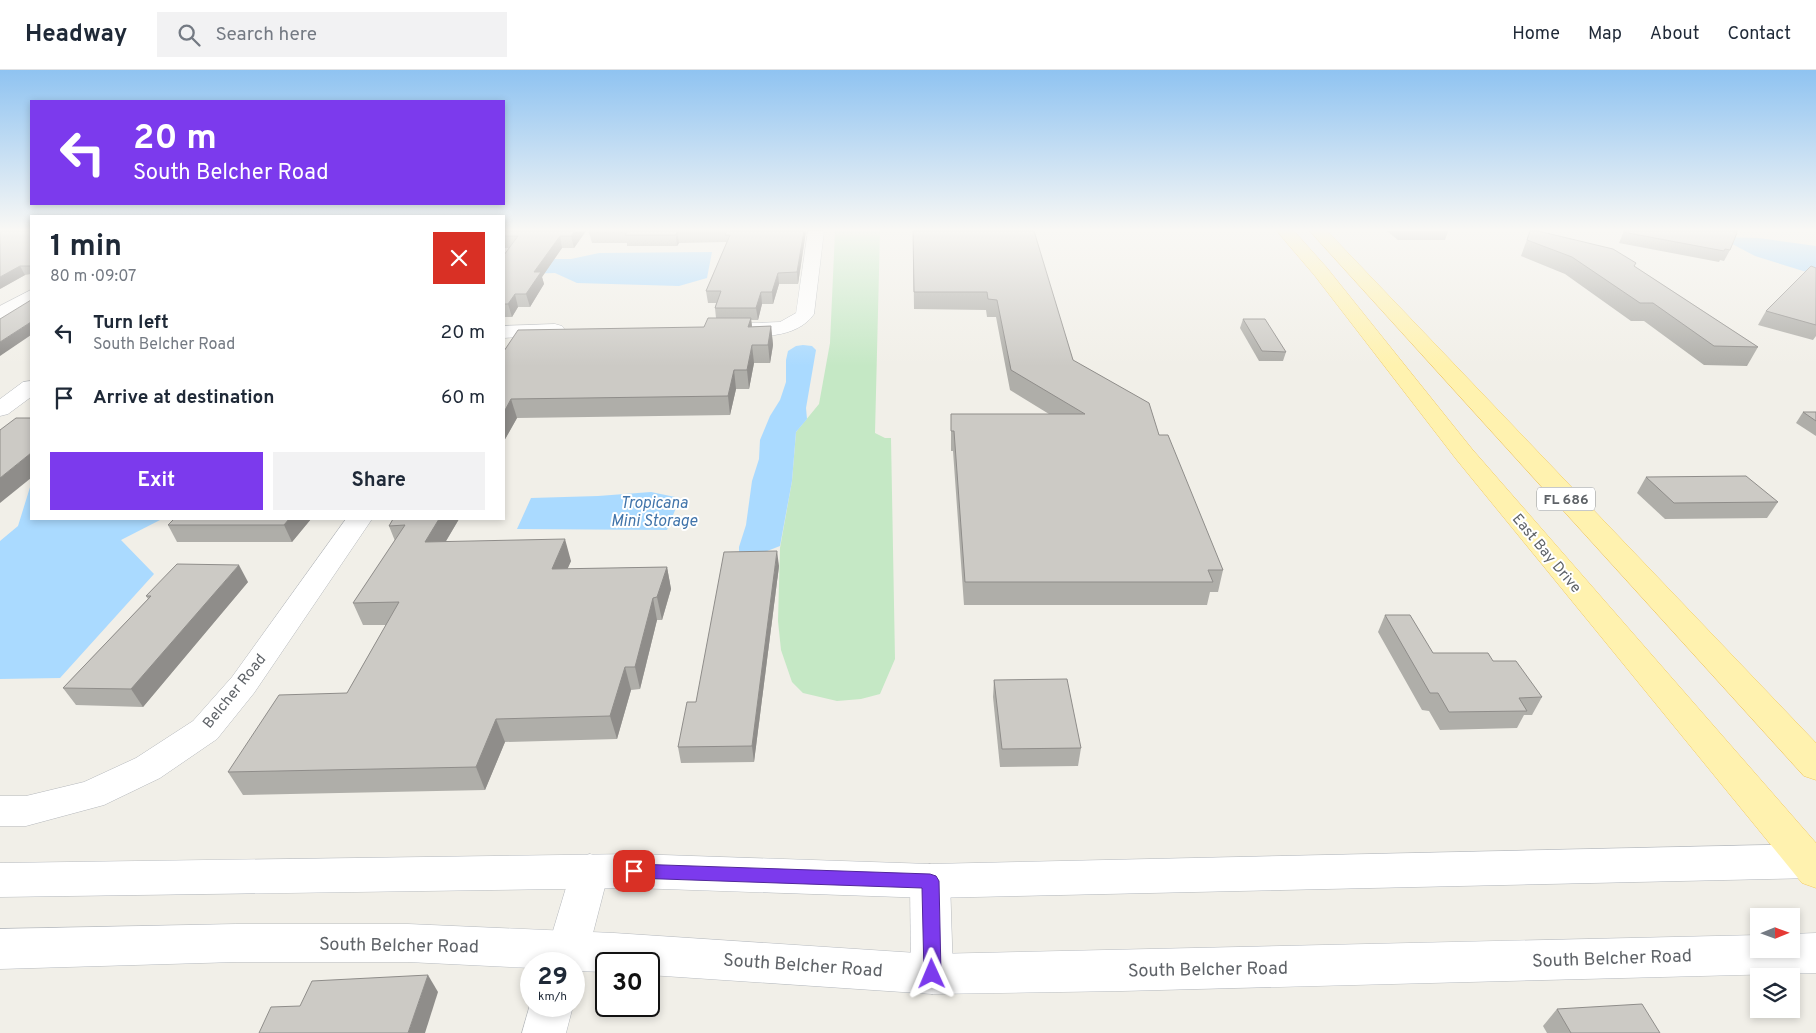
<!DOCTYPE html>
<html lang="en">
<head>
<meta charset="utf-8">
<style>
	body { margin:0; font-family:Overpass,sans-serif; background:#f2f2f3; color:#1f2937; height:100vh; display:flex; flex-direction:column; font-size:19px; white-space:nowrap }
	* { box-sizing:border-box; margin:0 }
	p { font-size:16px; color:#747a83 }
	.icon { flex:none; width:28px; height:28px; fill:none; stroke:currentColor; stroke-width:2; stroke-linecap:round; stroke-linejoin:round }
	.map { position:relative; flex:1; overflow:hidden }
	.details { position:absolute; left:30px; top:145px; width:475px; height:305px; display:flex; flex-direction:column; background:#fff; border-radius:0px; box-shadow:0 2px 8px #0003 }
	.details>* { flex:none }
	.banner { position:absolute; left:30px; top:30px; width:475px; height:105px; border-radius:0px; box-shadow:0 2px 8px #0003; background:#7c3aed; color:#fff; overflow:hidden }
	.needle { width:32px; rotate:89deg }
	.fabs { position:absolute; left:1750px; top:838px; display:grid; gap:10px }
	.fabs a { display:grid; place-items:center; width:50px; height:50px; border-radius:0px; background:#fff; box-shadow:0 2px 8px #0003; font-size:25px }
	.speed { position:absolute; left:520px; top:882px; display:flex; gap:10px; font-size:25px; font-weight:700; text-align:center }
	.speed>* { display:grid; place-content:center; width:65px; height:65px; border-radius:50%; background:#fff; box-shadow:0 2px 8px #0003; line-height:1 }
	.speed small { font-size:12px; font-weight:400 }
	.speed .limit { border:2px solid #111; border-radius:8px; background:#fff; color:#111 }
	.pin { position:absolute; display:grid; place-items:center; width:42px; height:42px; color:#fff; margin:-21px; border-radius:10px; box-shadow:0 2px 8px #0006 }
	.me { position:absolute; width:55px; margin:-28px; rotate:359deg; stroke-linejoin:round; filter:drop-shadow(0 0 4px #0008) }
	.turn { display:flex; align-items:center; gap:18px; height:105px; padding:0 20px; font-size:22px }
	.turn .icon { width:65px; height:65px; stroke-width:2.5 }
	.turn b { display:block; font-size:35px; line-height:42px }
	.round { display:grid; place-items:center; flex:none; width:52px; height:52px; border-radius:0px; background:#f2f2f3 }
	.head { display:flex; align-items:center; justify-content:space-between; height:85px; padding:0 20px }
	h1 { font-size:30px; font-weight:700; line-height:38px }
	.action { display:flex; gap:10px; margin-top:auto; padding:10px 20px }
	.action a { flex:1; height:58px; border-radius:0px; background:#7c3aed; color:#fff; font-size:20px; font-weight:700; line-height:58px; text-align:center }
	.action a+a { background:#f2f2f3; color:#1f2937 }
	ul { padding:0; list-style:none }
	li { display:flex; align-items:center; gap:15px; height:65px; padding:0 20px }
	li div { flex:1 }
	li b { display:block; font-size:19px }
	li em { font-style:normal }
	header { display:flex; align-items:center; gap:30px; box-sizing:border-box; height:70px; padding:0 25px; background:#fff; border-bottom:1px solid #e0e1e3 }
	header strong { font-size:24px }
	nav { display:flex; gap:28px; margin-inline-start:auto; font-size:18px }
	.search { width:350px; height:45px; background:#f2f2f3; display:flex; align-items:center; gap:12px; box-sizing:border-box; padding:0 18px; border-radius:0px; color:#747a83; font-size:19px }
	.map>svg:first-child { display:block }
</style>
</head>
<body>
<header>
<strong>Headway</strong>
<div class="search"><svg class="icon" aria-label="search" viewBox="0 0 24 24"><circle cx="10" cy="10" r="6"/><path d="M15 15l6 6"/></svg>Search here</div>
<nav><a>Home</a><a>Map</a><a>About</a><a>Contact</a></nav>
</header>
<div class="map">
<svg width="1816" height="963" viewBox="0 0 1816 963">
	<rect width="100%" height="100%" fill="#f1efe8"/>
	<polygon fill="#c5e8c5" points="835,161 880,161 875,363 885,368 891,368 895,589 880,624 861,629 837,631 803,623 792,612 781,580 778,551 780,478 792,411 796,362 819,334 830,273"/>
	<g fill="#aadaff">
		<polygon points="1719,167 1759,168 1816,176 1816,205 1755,186"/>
		<polygon points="712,182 707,208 679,216 577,213 555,203 520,204 504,189 571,189 599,183"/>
		<polygon points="803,275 812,276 816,280 806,338 807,349 796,362 792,411 780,476 754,486 739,485 739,477 746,455 752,411 759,389 760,370 770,346 780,330 786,312 786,290 788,281 796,276"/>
		<polygon points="31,414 31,449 162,449 121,470 154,504 60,608 0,609 0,471 18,456"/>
		<polygon points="651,422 680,428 667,460 517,459 531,428 598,426"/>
	</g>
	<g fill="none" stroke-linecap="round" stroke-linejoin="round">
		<g stroke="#b5b8bc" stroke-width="1">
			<g id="street">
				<path d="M808,161H824L814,244C797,269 755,269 728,262L725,258L728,254L780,252L796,243Z"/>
				<polygon points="31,220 31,234 7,248 0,250 0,236"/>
				<polygon points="555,254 562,256 565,260 562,264 504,268 504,256"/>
				<polygon points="31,311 31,327 8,344 0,346 0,329 23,312"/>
				<polygon points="346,449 372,449 254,623 217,669 160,708 104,735 26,756 0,756 0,726 26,726 84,712 136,688 193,651 232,607"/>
				<polygon points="590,784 604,789 609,801 585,894 579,908 574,910 574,894 543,894 571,801 576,789"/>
				<polygon points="930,794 944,799 950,811 953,904 947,918 932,924 917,918 911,904 910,811 916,799"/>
				<polygon points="531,931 531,936 573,936 566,963 522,963"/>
			</g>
		</g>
		<g stroke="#b6babf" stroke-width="1">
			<g id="secondary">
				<polygon points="1816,774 1816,808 930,828 634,818 0,827 0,793 634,784 930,794"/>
				<polygon points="236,854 408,854 614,863 932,884 1759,865 1759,879 1791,879 1791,864 1816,863 1816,903 1122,921 932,924 649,905 649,894 606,894 606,902 574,901 574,894 531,894 531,898 408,892 236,892 0,899 0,859"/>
			</g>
		</g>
		<g stroke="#f2c960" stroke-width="1">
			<g id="primary">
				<polygon points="1277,161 1294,161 1327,198 1472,379 1816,773 1816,818 1802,813 1456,389 1315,206"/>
				<polygon points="1310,161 1327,161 1816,673 1816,710 1804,706"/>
			</g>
		</g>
		<use href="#street" fill="#fff" fill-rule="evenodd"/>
		<use href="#secondary" fill="#fff" fill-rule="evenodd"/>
		<use href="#primary" fill="#fff2af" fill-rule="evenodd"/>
	</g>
	<g fill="#afaea9">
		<polygon points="31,161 31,204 25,205 0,219"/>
		<polygon points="504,161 586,161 574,178 562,178 542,207 544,214 530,237 518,237 512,247 504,247 504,185 509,178 504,178"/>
		<polygon points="590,161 806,161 798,214 779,214 773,234 762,234 758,250 751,250 752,257 771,256 773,275 770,293 754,293 749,319 736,319 730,345 517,348 504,371 504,281 704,257 716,248 715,238 716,233 708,233 706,221 726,174 726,172 679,173 677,176 627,176 627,173 592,173 589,162"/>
		<polygon points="913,161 1073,290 1159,365 1223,500 1218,522 1210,522 1207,535 964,535 953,381 951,381 951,344 1049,344 1010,320 996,247 987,247 986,240 914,239"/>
		<polygon points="1387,161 1448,161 1445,170 1398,170"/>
		<polygon points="1530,161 1634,196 1758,277 1747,296 1704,295 1644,251 1631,251 1565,204 1521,186"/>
		<polygon points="1624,161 1738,161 1730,180 1724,191 1720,190 1719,192 1619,173"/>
		<polygon points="1816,198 1816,266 1813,270 1758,255 1766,241"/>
		<polygon points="1243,249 1286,282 1283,291 1259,291 1240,258"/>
		<polygon points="1803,342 1816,342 1816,366 1796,353"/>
		<polygon points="1646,407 1778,432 1767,448 1665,449 1637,423"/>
		<polygon points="174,449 311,449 292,472 177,472 168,455"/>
		<polygon points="393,449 459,449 446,471 571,491 567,499 667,497 671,519 662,550 657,550 640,619 631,620 617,669 505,672 485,720 243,725 228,702 347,623 386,555 363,555 353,533 395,471 389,456"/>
		<polygon points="779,496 754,692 681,693 678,677 696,632"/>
		<polygon points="248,512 143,637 76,635 63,618 148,529 146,526"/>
		<polygon points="1385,545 1433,583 1493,591 1542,627 1532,645 1524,645 1517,658 1440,660 1429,641 1422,640 1378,562"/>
		<polygon points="994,610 1081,678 1078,696 1000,697 993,627"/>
		<polygon points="1557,939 1660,963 1547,963 1543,956"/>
	</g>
	<g fill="#8f8d8a">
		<polygon points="575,161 586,161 574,178 571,166"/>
		<polygon points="804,161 806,161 798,214 797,202"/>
		<polygon points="677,162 679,173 677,176 676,165"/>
		<polygon points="560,166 562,178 542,207 544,214 530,237 526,224 534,202"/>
		<polygon points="20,196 25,205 0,219 0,207"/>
		<polygon points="778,203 779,214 773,234 772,222"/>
		<polygon points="761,222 762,234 758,250 756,238"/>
		<polygon points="515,224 518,237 512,247 508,234"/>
		<polygon points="751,248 753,266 748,257"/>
		<polygon points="31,252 31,265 0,286 0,272"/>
		<polygon points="771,256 773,275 770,293 768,275"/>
		<polygon points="752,275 754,293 749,319 747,300"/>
		<polygon points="734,300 736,319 730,345 728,326"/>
		<polygon points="511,329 517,348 504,371 504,342"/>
		<polygon points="31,383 31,408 0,433 0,408"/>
		<polygon points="289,449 311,449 292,472 284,455"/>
		<polygon points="439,449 459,449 433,493 425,472"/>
		<polygon points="565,469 571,491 558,521 552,499"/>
		<polygon points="777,481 779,496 754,692 752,676"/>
		<polygon points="239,495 248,512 143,637 131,619"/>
		<polygon points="667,497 671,519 662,550 657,527"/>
		<polygon points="653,528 657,550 640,619 635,597"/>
		<polygon points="625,597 631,620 617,669 610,646"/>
		<polygon points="496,649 505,672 485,720 476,697"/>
		<polygon points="428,905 438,922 425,963 408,963"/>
	</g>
	<g fill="#cccac5" stroke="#8f8d8a">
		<polygon points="0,161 31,161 31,196 20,196 0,207"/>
		<polygon points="504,161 575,161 571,166 560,166 534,202 541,202 526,224 515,224 508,234 504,234 504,185 518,166 504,166"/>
		<polygon points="590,161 804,161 797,202 778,203 772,222 761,222 756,238 715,238 721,221 706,221 730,165 725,165 727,161 677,162 676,165 625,165 627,162 589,162"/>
		<polygon points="913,161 1034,161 1073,290 1149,333 1159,365 1168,365 1223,500 1208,500 1213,512 965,512 954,361 951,361 951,344 1085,344 1011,300 997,230 988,229 987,222 914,222"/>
		<polygon points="1530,161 1538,161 1613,179 1636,193 1634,196 1758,277 1714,276 1653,233 1640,233 1572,187 1527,170"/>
		<polygon points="1624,161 1738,161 1733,161 1737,163 1730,180 1725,179 1724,181 1623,162"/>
		<polygon points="1811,196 1816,198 1816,255 1766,241"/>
		<polygon points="31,230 31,252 0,272 0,249"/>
		<polygon points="708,248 751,248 748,257 771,256 768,275 752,275 747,300 734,300 728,326 511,329 504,342 504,281 518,260 704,257"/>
		<polygon points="1243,249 1265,249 1286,282 1262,281"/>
		<polygon points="1803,342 1816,342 1816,351"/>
		<polygon points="16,348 31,348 31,383 0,408 0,360"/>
		<polygon points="1746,406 1778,432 1674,433 1646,407"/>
		<polygon points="174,449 289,449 284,455 168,455"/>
		<polygon points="393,449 439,449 425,472 565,469 552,499 667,497 657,527 653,528 635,597 625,597 610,646 496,649 476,697 228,702 279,625 347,623 399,532 353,533 405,455 389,456"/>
		<polygon points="777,481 752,676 678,677 687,632 696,632 724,482"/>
		<polygon points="177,494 239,495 131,619 63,618 151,526 146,526"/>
		<polygon points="1385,545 1410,545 1433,583 1488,583 1493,591 1516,591 1542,627 1519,628 1527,641 1449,642 1438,623 1430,623"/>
		<polygon points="1067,609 1081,678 1002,679 994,610"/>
		<polygon points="428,905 408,963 259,963 271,937 300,936 312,911"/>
		<polygon points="1642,934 1660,963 1571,963 1557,939"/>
	</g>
	<linearGradient id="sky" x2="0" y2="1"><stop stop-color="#8fc3f1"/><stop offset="0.54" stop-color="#f9f8f5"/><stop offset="1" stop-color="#f9f8f5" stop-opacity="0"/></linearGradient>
	<rect width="1816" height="296" fill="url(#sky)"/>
	<polygon fill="#7c3aed" stroke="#51269a" points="634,794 930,804 936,806 939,811 941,904 939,910 932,913 926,910 924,904 922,818 634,808 628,806 626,801 628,796"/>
	<g text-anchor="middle" stroke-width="4" stroke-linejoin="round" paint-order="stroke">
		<rect fill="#fff" stroke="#8f9295" stroke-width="1" x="1537" y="417.5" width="58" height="23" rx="4"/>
		<g font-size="14" font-weight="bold" fill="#5f6368">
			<text x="1566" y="434">FL 686</text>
		</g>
		<g font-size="15" fill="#5f6368" stroke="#fff">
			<text transform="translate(1547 483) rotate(50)" y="5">East Bay Drive</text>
			<text transform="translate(234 621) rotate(-51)" y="5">Belcher Road</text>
		</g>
		<g font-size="16" font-style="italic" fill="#4174aa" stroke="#fff">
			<text x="654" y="438">Tropicana<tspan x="654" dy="18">Mini Storage</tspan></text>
		</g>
		<g font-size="18" fill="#5f6368" stroke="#fff">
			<text transform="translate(399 875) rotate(1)" y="6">South Belcher Road</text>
			<text transform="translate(1612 888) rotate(-2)" y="6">South Belcher Road</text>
			<text transform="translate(803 895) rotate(4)" y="6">South Belcher Road</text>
			<text transform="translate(1208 899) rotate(-1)" y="6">South Belcher Road</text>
		</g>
	</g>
</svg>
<div class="fabs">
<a><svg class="needle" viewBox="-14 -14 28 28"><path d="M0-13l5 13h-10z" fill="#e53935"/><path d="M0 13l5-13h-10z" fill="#747a83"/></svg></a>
<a><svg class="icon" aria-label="layers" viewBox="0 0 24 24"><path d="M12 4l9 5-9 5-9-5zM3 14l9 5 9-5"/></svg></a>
</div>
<div class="speed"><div>29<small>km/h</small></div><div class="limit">30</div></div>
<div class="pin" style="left:634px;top:801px;background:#d93025"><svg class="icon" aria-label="arrive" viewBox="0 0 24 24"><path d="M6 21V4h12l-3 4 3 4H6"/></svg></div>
<svg class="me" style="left:932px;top:904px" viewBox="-20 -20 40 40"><path d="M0-17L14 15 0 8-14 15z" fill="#7c3aed" stroke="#fff" stroke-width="4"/></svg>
<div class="banner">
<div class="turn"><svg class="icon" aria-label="left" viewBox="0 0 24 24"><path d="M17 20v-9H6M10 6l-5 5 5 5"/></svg><div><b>20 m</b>South Belcher Road</div></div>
</div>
<section class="details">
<div class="head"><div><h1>1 min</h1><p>80 m · 09:07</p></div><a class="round" style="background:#d93025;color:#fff"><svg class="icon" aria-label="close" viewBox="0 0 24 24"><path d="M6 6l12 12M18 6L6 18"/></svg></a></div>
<ul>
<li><svg class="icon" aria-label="left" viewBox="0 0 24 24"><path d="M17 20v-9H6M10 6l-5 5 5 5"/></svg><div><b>Turn left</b><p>South Belcher Road</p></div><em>20 m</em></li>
<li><svg class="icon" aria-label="arrive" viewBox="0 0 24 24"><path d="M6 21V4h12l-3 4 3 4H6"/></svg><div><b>Arrive at destination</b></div><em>60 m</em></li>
</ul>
<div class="action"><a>Exit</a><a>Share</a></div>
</section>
</div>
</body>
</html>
